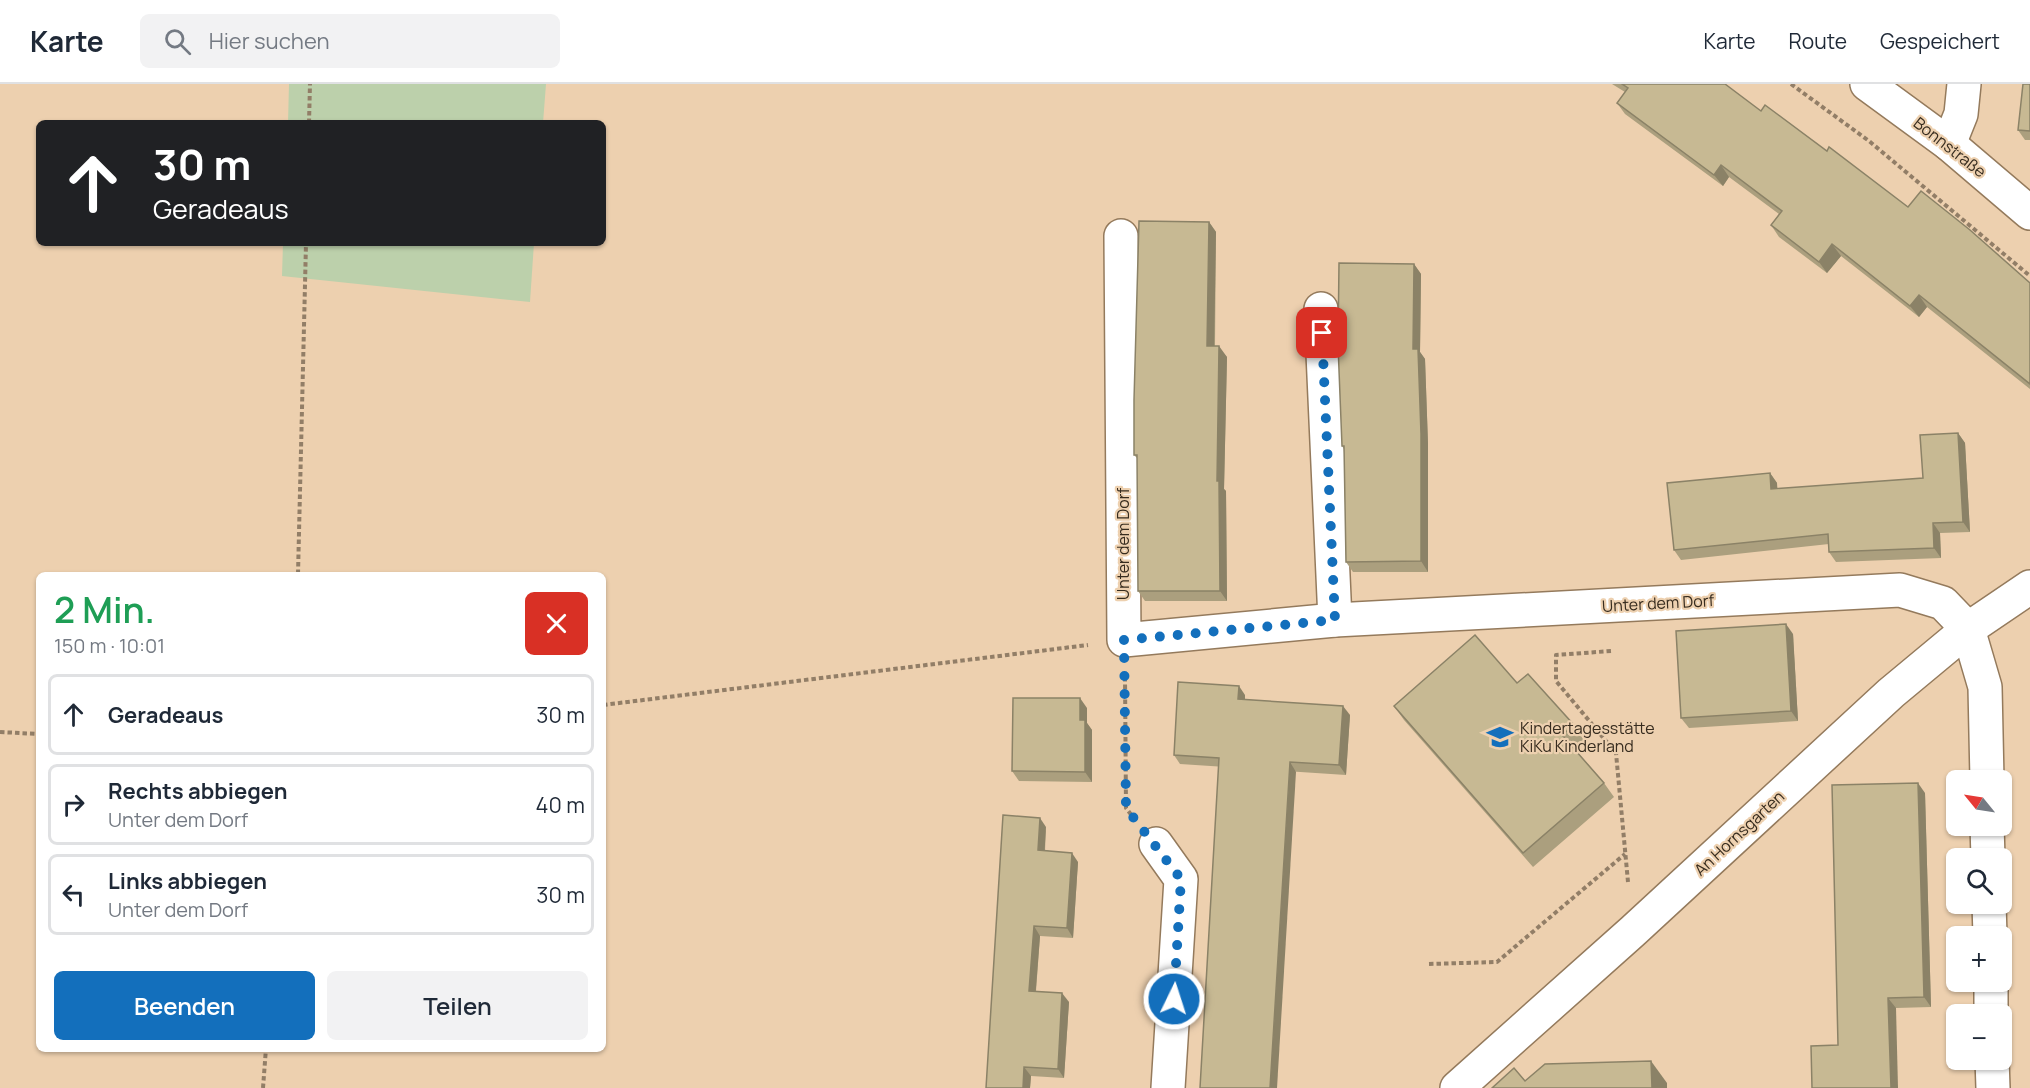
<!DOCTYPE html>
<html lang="de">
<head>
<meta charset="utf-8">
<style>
	body { margin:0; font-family:Manrope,sans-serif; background:#f2f2f3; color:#1f2937; height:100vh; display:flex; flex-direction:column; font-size:22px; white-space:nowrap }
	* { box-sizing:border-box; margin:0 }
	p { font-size:20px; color:#747a83 }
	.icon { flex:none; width:33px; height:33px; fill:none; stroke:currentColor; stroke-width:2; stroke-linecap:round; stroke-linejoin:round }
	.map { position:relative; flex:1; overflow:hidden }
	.sheet { position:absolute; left:36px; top:488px; width:570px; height:480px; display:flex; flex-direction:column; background:#fff; border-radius:9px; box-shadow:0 2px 4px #0004 }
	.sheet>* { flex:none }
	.top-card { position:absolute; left:36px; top:36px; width:570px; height:126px; border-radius:9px; box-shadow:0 2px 4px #0004; background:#202124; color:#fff; overflow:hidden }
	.needle { width:39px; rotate:300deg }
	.buttons { position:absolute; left:1946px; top:686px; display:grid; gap:12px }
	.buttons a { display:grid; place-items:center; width:66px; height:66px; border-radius:9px; background:#fff; box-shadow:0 2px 4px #0004; font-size:30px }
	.pin { position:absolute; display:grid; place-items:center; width:51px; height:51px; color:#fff; margin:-26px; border-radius:12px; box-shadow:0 3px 9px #0006 }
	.me { position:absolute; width:66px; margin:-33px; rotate:4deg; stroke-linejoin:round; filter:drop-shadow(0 0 4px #0008) }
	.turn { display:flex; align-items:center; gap:21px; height:126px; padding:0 18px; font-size:27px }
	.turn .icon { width:78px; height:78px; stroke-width:2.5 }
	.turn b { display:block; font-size:42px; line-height:51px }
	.round { display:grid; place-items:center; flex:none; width:63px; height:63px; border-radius:9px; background:#f2f2f3 }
	.head { display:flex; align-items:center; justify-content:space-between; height:102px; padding:0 18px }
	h1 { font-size:36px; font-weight:600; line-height:45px; color:#1e9e55 }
	.button { display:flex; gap:12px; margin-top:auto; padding:12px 18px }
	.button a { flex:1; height:69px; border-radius:9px; background:#136fbc; color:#fff; font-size:24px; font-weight:600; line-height:69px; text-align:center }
	.button a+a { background:#f2f2f3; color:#1f2937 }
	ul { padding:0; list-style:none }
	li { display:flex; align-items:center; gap:18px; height:81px; margin:0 12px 9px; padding:0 6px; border:3px solid #e0e1e3; border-radius:9px }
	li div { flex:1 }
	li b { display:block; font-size:22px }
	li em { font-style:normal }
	header { display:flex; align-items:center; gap:36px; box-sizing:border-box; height:84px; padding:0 30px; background:#fff; border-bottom:2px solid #e0e1e3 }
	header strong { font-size:28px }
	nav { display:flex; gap:33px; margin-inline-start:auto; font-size:21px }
	.search { width:420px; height:54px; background:#f2f2f3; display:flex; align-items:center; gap:15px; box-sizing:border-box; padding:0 21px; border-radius:9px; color:#747a83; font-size:22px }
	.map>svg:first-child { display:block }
</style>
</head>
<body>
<header>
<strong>Karte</strong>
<div class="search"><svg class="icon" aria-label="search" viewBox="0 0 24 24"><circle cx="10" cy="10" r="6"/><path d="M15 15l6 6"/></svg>Hier suchen</div>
<nav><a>Karte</a><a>Route</a><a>Gespeichert</a></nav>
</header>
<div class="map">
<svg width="2030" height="1004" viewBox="0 0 2030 1004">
	<rect width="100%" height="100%" fill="#edd0af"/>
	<g fill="#bcd0ab">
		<polygon points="289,0 546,0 543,39 288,39"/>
		<polygon points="283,159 534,159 530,218 282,192"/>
	</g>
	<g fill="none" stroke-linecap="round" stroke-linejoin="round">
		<g stroke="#947a5c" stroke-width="36">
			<g id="minor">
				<polyline points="1949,60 1961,30 1964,0"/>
				<polyline points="1121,152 1124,556 1335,536 1900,506 1943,519 1968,545 1985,603 1987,696"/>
				<polyline points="1321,225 1335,536"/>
				<polyline points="1987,741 1988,774"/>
				<polyline points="1156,760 1181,795 1168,1004"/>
				<polyline points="1989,819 1990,852"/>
				<polyline points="1991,897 1991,930"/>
				<polyline points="1992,975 1993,1004"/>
				<polyline points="1457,1004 1633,847 1891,609 1968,545 2030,503"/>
			</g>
		</g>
		<g stroke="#947a5c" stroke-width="36">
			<polyline id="tertiary" points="1867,0 1949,60 2030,129"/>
		</g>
		<g stroke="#927e67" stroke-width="4" stroke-dasharray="4.5 3" stroke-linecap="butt">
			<polyline points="1791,0 1869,57 2030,192"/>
			<polyline points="309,39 310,0"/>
			<polyline points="298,490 306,159"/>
			<polyline points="1611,567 1556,571 1556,597 1616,669 1628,798"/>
			<polyline points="1125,593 1126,724 1133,733"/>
			<polyline points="603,621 1088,561"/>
			<polyline points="0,648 39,650"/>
			<polyline points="1429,880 1497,878 1625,770"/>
			<polyline points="263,1004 266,964"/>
		</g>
		<use href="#minor" stroke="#fff" stroke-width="33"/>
		<use href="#tertiary" stroke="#fff" stroke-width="33"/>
	</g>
	<g fill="#ab9f7e">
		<polygon points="1612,0 1725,0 1761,27 1827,67 1908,123 2030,199 2030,305 1927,223 1919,233 1841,172 1827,189 1779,153 1771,141 1779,130 1729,93 1723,102 1625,30 1617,19 1625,8"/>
		<polygon points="2030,0 2030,56 2025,56 2018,46"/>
		<polygon points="1209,138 1216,148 1215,262 1227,273 1224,405 1226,407 1227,517 1145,517 1138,507 1138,375 1134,371"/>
		<polygon points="1414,180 1421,190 1420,268 1425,275 1428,360 1428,488 1353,488 1346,478 1344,365 1342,362"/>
		<polygon points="1958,349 1965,359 1970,448 1940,449 1941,474 1836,478 1829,468 1829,460 1681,476 1674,466 1770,389 1777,399 1777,405 1923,394"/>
		<polygon points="1793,550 1798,637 1689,644 1681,634"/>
		<polygon points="1245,611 1245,616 1350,631 1346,691 1180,680 1174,671"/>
		<polygon points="1394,622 1574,641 1584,656 1574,664 1604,699 1614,713 1533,783 1404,636"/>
		<polygon points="1087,624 1087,639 1092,646 1092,698 1019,697 1012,687"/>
		<polygon points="1925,709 1931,923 1896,924 1838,961"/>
		<polygon points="1046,743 1045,767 1078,778 1073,854 1040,852 1036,907 1069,918 1064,994 1031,992 1030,1004 986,1004"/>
	</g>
	<g fill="#8b8267">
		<polygon points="1721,81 1729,93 1723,102 1714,91"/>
		<polygon points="1209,138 1216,148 1214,272 1207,262"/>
		<polygon points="1832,160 1841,172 1827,189 1819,178"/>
		<polygon points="1414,180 1421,190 1420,268 1425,275 1428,360 1428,488 1421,477 1413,265"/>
		<polygon points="1919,211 1927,223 1919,233 1910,222"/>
		<polygon points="1219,262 1227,273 1224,405 1226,407 1227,517 1220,507 1217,397"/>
		<polygon points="1958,349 1965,359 1970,448 1963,438"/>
		<polygon points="1770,389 1777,399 1778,415 1771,405"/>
		<polygon points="1933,439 1940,449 1941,474 1934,464"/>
		<polygon points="1786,540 1793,550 1798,637 1791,627"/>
		<polygon points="1239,602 1245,611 1245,625 1238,615"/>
		<polygon points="1080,614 1087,624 1087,639 1092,646 1092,698 1085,688 1080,636"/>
		<polygon points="1343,622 1350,631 1346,691 1339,681"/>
		<polygon points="1290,678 1296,688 1277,1004 1270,1004"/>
		<polygon points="1918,699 1925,709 1931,923 1924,913"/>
		<polygon points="1040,734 1046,743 1044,776 1038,766"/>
		<polygon points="1072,769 1078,778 1073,854 1067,844"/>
		<polygon points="1034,842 1040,852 1035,916 1029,907"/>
		<polygon points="1062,909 1069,918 1064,994 1058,985"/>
		<polygon points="1888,914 1896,924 1898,1004 1891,1004"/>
		<polygon points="1651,977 1667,999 1667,1004 1652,1004"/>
		<polygon points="1024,983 1031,992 1030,1004 1023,1004"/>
	</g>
	<g fill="#c7b993" stroke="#8b8267" stroke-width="1.5">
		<polygon points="1622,0 1725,0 1761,27 1765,21 1827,67 1829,63 1908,123 1921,107 1970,146 2030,199 2030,300 1919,211 1910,222 1832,160 1819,178 1771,141 1782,127 1721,81 1714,91 1617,19 1628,4"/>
		<polygon points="2023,0 2030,0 2030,47 2018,46"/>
		<polygon points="1139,137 1209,138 1207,262 1219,262 1217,397 1219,397 1220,507 1138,507 1137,371 1134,371 1134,316"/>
		<polygon points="1339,179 1414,180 1413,265 1418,265 1421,350 1421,477 1346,478 1344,362 1342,362 1338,261"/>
		<polygon points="1958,349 1963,438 1933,439 1934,464 1829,468 1828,450 1674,466 1667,399 1770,389 1771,405 1923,394 1920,351"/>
		<polygon points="1786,540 1791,627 1681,634 1676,547"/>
		<polygon points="1475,551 1517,599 1528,590 1574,641 1562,651 1604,699 1523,769 1394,622"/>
		<polygon points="1178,598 1239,602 1238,615 1343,622 1339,681 1290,678 1270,1004 1200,1004 1219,674 1174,671"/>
		<polygon points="1013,614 1080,614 1080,636 1085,636 1085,688 1012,687"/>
		<polygon points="1918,699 1924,913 1888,914 1891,1004 1812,1004 1811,962 1838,961 1832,701"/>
		<polygon points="1003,731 1040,734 1038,766 1072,769 1067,844 1034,842 1029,907 1062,909 1058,985 1024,983 1023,1004 986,1004"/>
		<polygon points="1651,977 1652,1004 1492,1004 1514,984 1525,997 1545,980"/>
	</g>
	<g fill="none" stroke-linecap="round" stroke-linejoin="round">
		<polyline stroke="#136fbc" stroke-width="10" stroke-dasharray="0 18" points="1174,915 1181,795 1126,724 1124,556 1335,536 1322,249"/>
	</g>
	<defs>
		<g id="school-bare" transform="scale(2.07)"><path d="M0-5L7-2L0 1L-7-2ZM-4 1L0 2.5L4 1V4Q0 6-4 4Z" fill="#136fbc" stroke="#edd0af" stroke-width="2.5" paint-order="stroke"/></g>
	</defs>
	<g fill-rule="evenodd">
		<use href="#school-bare" x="1500" y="653"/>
	</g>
	<g text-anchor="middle" stroke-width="4.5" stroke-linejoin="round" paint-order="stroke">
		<g font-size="16" fill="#372c1f" stroke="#edd0af">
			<text transform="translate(1950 63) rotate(38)" y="6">Bonnstraße</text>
			<text transform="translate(1123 460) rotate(-90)" y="6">Unter dem Dorf</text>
			<text transform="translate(1658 519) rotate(-3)" y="6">Unter dem Dorf</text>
			<text transform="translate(1739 749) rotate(-43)" y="6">An Hornsgarten</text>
		</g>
		<g font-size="16" fill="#372c1f" stroke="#edd0af" text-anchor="start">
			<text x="1520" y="650">Kindertagesstätte<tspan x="1520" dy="18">KiKu Kinderland</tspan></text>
		</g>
	</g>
</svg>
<div class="buttons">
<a><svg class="needle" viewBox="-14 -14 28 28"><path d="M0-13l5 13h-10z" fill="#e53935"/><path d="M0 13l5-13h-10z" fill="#747a83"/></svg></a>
<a><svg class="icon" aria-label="search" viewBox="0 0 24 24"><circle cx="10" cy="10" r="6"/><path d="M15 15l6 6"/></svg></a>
<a>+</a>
<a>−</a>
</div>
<div class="pin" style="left:1322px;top:249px;background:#d93025"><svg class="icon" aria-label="arrive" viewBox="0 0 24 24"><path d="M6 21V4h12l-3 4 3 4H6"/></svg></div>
<svg class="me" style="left:1174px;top:915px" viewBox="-20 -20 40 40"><circle r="17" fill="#136fbc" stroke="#fff" stroke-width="3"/><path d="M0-11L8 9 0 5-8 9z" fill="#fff"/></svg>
<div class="top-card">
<div class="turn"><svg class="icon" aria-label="ahead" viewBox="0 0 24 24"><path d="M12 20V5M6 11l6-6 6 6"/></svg><div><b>30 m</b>Geradeaus</div></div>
</div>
<section class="sheet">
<div class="head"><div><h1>2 Min.</h1><p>150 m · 10:01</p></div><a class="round" style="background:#d93025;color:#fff"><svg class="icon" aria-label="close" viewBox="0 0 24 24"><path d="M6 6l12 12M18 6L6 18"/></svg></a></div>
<ul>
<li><svg class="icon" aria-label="ahead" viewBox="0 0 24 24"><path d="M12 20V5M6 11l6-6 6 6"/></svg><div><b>Geradeaus</b></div><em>30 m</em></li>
<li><svg class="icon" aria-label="right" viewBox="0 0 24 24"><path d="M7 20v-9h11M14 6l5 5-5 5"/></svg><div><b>Rechts abbiegen</b><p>Unter dem Dorf</p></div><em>40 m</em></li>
<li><svg class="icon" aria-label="left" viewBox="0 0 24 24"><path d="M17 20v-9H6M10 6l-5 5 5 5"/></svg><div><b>Links abbiegen</b><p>Unter dem Dorf</p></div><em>30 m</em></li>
</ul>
<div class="button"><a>Beenden</a><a>Teilen</a></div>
</section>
</div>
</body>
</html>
